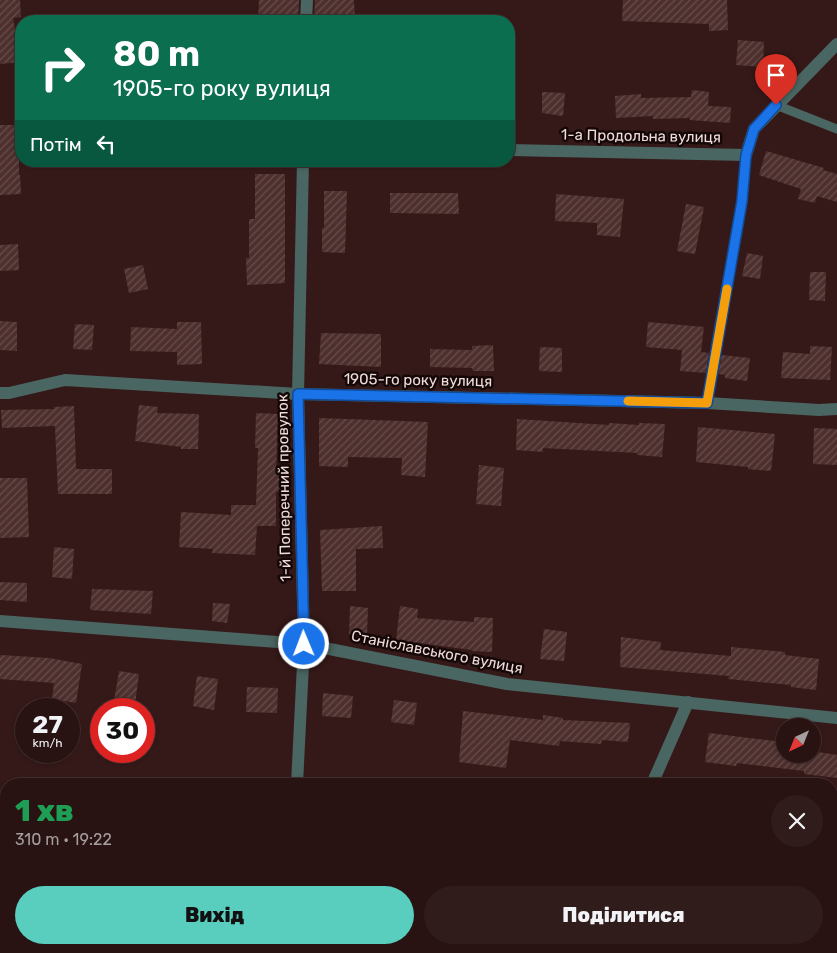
<!DOCTYPE html>
<html lang="uk">
<head>
<meta charset="utf-8">
<style>
	body { margin:0; font-family:Rubik,sans-serif; background:#301c1b; color:#f1f3f6; height:100vh; display:flex; flex-direction:column; font-size:19px; white-space:nowrap }
	* { box-sizing:border-box; margin:0 }
	p { font-size:16px; color:#a59e9f }
	.icon { flex:none; width:28px; height:28px; fill:none; stroke:currentColor; stroke-width:2; stroke-linecap:round; stroke-linejoin:round }
	.map { position:relative; flex:1; overflow:hidden }
	.panel { position:absolute; left:0px; top:778px; width:838px; height:176px; display:flex; flex-direction:column; background:#281312; border-radius:20px 20px 0 0; box-shadow:0 1px 4px #0004,0 0 0 1px #443232 }
	.panel>* { flex:none }
	.top-card { position:absolute; left:15px; top:15px; width:500px; height:152px; border-radius:20px; box-shadow:0 1px 4px #0004,0 0 0 1px #443232; background:#0b6e4f; color:#fff; overflow:hidden }
	.needle { width:32px; rotate:223deg }
	.fabs { position:absolute; left:776px; top:718px; display:grid; gap:10px }
	.fabs a { display:grid; place-items:center; width:45px; height:45px; border-radius:50%; background:#281312; box-shadow:0 1px 4px #0004,0 0 0 1px #443232; font-size:25px }
	.speed { position:absolute; left:15px; top:698px; display:flex; gap:10px; font-size:25px; font-weight:700; text-align:center }
	.speed>* { display:grid; place-content:center; width:65px; height:65px; border-radius:50%; background:#281312; box-shadow:0 1px 4px #0004,0 0 0 1px #443232; line-height:1 }
	.speed small { font-size:12px; font-weight:400 }
	.speed .limit { border:8px solid #d22; background:#fff; color:#111 }
	.pin { position:absolute; display:grid; place-items:center; width:42px; height:42px; color:#fff; margin:-51px -21px; border-radius:50% 50% 50% 0; rotate:-45deg; box-shadow:0 0 5px #0007 }
	.pin .icon { rotate:45deg }
	.me { position:absolute; width:55px; margin:-28px; rotate:359deg; stroke-linejoin:round; filter:drop-shadow(0 0 4px #0008) }
	.turn { display:flex; align-items:center; gap:18px; height:105px; padding:0 15px; font-size:22px }
	.turn .icon { width:65px; height:65px; stroke-width:2.5 }
	.turn b { display:block; font-size:35px; line-height:42px }
	.then { display:flex; align-items:center; height:48px; padding:0 15px; background:#0003; gap:10px; font-size:19px }
	.round { display:grid; place-items:center; flex:none; width:52px; height:52px; border-radius:26px; background:#301c1b }
	.overview { display:flex; align-items:center; justify-content:space-between; height:85px; padding:0 15px }
	h1 { font-size:30px; font-weight:800; line-height:38px; color:#1e9e55 }
	.action { display:flex; gap:10px; margin-top:auto; padding:10px 15px }
	.action a { flex:1; height:58px; border-radius:30px; background:#59cebf; color:#111; font-size:20px; font-weight:800; line-height:58px; text-align:center }
	.action a+a { background:#301c1b; color:#f1f3f6 }
	.map>svg:first-child { display:block }
</style>
</head>
<body>
<div class="map">
<svg width="837" height="953" viewBox="0 0 837 953">
	<defs>
		<pattern id="building-hatch" width="6" height="6" patternUnits="userSpaceOnUse" patternTransform="scale(1.25)"><rect width="6" height="6" fill="#4d302e"/><path d="M-1 1l2-2M0 6l6-6M5 7l2-2" fill="none" stroke="#674d4c"/></pattern>
	</defs>
	<rect width="100%" height="100%" fill="#351918"/>
	<g fill="url(#building-hatch)">
		<polygon points="0,0 20,0 21,17 13,18 21,62 0,64"/>
		<polygon points="259,0 299,0 298,21 258,21"/>
		<polygon points="315,0 354,0 355,21 314,21"/>
		<polygon points="623,0 727,0 728,30 709,31 709,24 622,21"/>
		<polygon points="738,40 764,42 763,67 736,65"/>
		<polygon points="692,90 709,92 708,106 731,107 730,123 690,120 690,118 653,119 653,116 616,118 615,96 641,94 641,98 691,97"/>
		<polygon points="542,92 565,93 563,116 542,113"/>
		<polygon points="0,125 19,125 19,175 20,175 21,194 0,195"/>
		<polygon points="766,151 824,168 823,170 837,174 837,202 817,196 815,203 798,199 801,189 759,175"/>
		<polygon points="255,174 285,174 285,283 247,285 246,258 249,258 249,219 255,219"/>
		<polygon points="324,191 347,191 345,253 322,252 322,228 324,228"/>
		<polygon points="390,193 458,193 459,214 390,213"/>
		<polygon points="556,194 624,199 620,237 597,235 597,223 555,221"/>
		<polygon points="686,204 704,207 695,254 677,251"/>
		<polygon points="18,244 19,270 0,271 0,245"/>
		<polygon points="747,253 763,256 760,279 742,276"/>
		<polygon points="143,265 148,289 129,293 124,269"/>
		<polygon points="810,272 826,272 825,301 809,300"/>
		<polygon points="0,321 17,322 17,351 0,350"/>
		<polygon points="177,322 201,322 202,364 177,365 177,352 130,351 131,327 177,329"/>
		<polygon points="648,322 704,327 701,352 709,353 706,373 680,371 682,350 646,347"/>
		<polygon points="75,324 94,325 92,350 73,349"/>
		<polygon points="321,333 381,334 381,367 319,364"/>
		<polygon points="493,345 494,371 473,371 472,368 430,367 430,349 472,350 472,346"/>
		<polygon points="810,346 832,347 830,380 781,378 783,352 810,354"/>
		<polygon points="540,347 562,348 562,372 539,371"/>
		<polygon points="722,355 750,358 747,381 725,378 725,375 718,374"/>
		<polygon points="139,405 158,407 157,413 199,414 198,449 181,449 181,447 135,441"/>
		<polygon points="74,406 76,469 112,469 112,494 58,494 55,426 2,428 1,410 54,409 54,407"/>
		<polygon points="256,413 278,414 276,470 281,471 280,492 276,492 276,526 257,526 255,555 212,553 213,549 179,547 181,512 231,515 231,505 256,505 258,448 255,448"/>
		<polygon points="319,418 428,422 425,477 401,475 402,458 348,457 348,467 319,466"/>
		<polygon points="517,419 609,425 609,423 639,425 639,423 665,424 662,457 637,455 637,453 543,448 543,452 516,450"/>
		<polygon points="698,427 775,434 771,471 748,469 748,467 696,462"/>
		<polygon points="814,428 837,429 837,465 813,464"/>
		<polygon points="479,465 504,468 501,506 476,504"/>
		<polygon points="0,478 27,478 29,537 0,538"/>
		<polygon points="382,526 383,548 356,549 356,591 322,591 320,530"/>
		<polygon points="54,547 74,549 72,579 52,577"/>
		<polygon points="0,582 27,583 27,602 0,600"/>
		<polygon points="92,589 153,591 151,614 90,610"/>
		<polygon points="213,603 230,604 227,623 212,621"/>
		<polygon points="350,606 368,608 367,635 349,634"/>
		<polygon points="400,606 418,609 417,618 474,622 474,617 493,618 492,652 472,651 472,650 396,640"/>
		<polygon points="544,629 567,632 564,661 540,659"/>
		<polygon points="621,637 661,642 660,650 731,656 731,647 785,652 785,655 819,659 816,690 791,687 791,685 728,679 729,676 620,667"/>
		<polygon points="0,655 49,658 82,664 76,703 52,699 54,683 0,679"/>
		<polygon points="119,671 139,674 135,704 114,701"/>
		<polygon points="197,676 218,679 214,710 193,706"/>
		<polygon points="247,687 278,688 277,713 246,712"/>
		<polygon points="323,693 353,696 351,718 322,716"/>
		<polygon points="394,700 417,703 414,725 391,722"/>
		<polygon points="463,711 543,720 543,715 563,718 563,720 630,723 628,742 602,740 601,744 560,741 559,746 510,740 506,768 459,762"/>
		<polygon points="709,733 783,742 783,747 785,748 785,754 812,754 812,751 837,755 837,778 804,774 804,771 737,763 736,766 705,762"/>
	</g>
	<g fill="none" stroke-linecap="round" stroke-linejoin="round">
		<g stroke="#4a6662" stroke-width="9">
			<polyline points="776,105 837,129"/>
			<polyline points="707,403 742,201 746,155"/>
		</g>
		<g stroke="#4a6662" stroke-width="12">
			<polyline points="306,21 307,0"/>
			<polyline points="509,150 746,155 754,129 837,44"/>
			<polyline points="0,393 9,393 65,380 298,394 707,403 819,410 837,409"/>
			<polyline points="0,621 304,644 507,684 837,718"/>
			<polyline points="297,784 304,644 298,394 303,161"/>
			<polyline points="652,784 688,702"/>
			<polyline points="0,892 6,893"/>
			<polyline points="296,948 323,953"/>
			<polyline points="578,953 581,948"/>
		</g>
	</g>
	<g fill="none" stroke-linecap="round" stroke-linejoin="round">
		<g stroke="#114b97" stroke-width="12">
			<polyline id="route" points="304,644 298,394 707,403 742,201 746,155 754,129 776,105"/>
		</g>
		<use href="#route" stroke="#1a73e8" stroke-width="9"/>
		<polyline stroke="#f59e0b" stroke-width="9" points="628,401 707,403 727,289"/>
	</g>
	<g text-anchor="middle" stroke-width="5" stroke-linejoin="round" paint-order="stroke">
		<g font-size="15" fill="#efdbd9" stroke="#140807">
			<text transform="translate(641 136) rotate(1)" y="5">1-а Продольна вулиця</text>
			<text transform="translate(418 380) rotate(1)" y="5">1905-го року вулиця</text>
			<text transform="translate(284 488) rotate(-91)" y="5">1-й Поперечний провулок</text>
			<text transform="translate(437 652) rotate(11)" y="5">Станіславського вулиця</text>
		</g>
	</g>
</svg>
<div class="fabs">
<a><svg class="needle" viewBox="-14 -14 28 28"><path d="M0-13l5 13h-10z" fill="#e53935"/><path d="M0 13l5-13h-10z" fill="#a59e9f"/></svg></a>
</div>
<div class="speed"><div>27<small>km/h</small></div><div class="limit">30</div></div>
<div class="pin" style="left:776px;top:105px;background:#d93025"><svg class="icon" aria-label="arrive" viewBox="0 0 24 24"><path d="M6 21V4h12l-3 4 3 4H6"/></svg></div>
<svg class="me" style="left:304px;top:644px" viewBox="-20 -20 40 40"><circle r="17" fill="#1a73e8" stroke="#fff" stroke-width="3"/><path d="M0-11L8 9 0 5-8 9z" fill="#fff"/></svg>
<div class="top-card">
<div class="turn"><svg class="icon" aria-label="right" viewBox="0 0 24 24"><path d="M7 20v-9h11M14 6l5 5-5 5"/></svg><div><b>80 m</b>1905-го року вулиця</div></div>
<div class="then">Потім<svg class="icon" aria-label="left" viewBox="0 0 24 24"><path d="M17 20v-9H6M10 6l-5 5 5 5"/></svg></div>
</div>
<section class="panel">
<div class="overview"><div><h1>1 хв</h1><p>310 m · 19:22</p></div><a class="round"><svg class="icon" aria-label="close" viewBox="0 0 24 24"><path d="M6 6l12 12M18 6L6 18"/></svg></a></div>
<div class="action"><a>Вихід</a><a>Поділитися</a></div>
</section>
</div>
</body>
</html>
